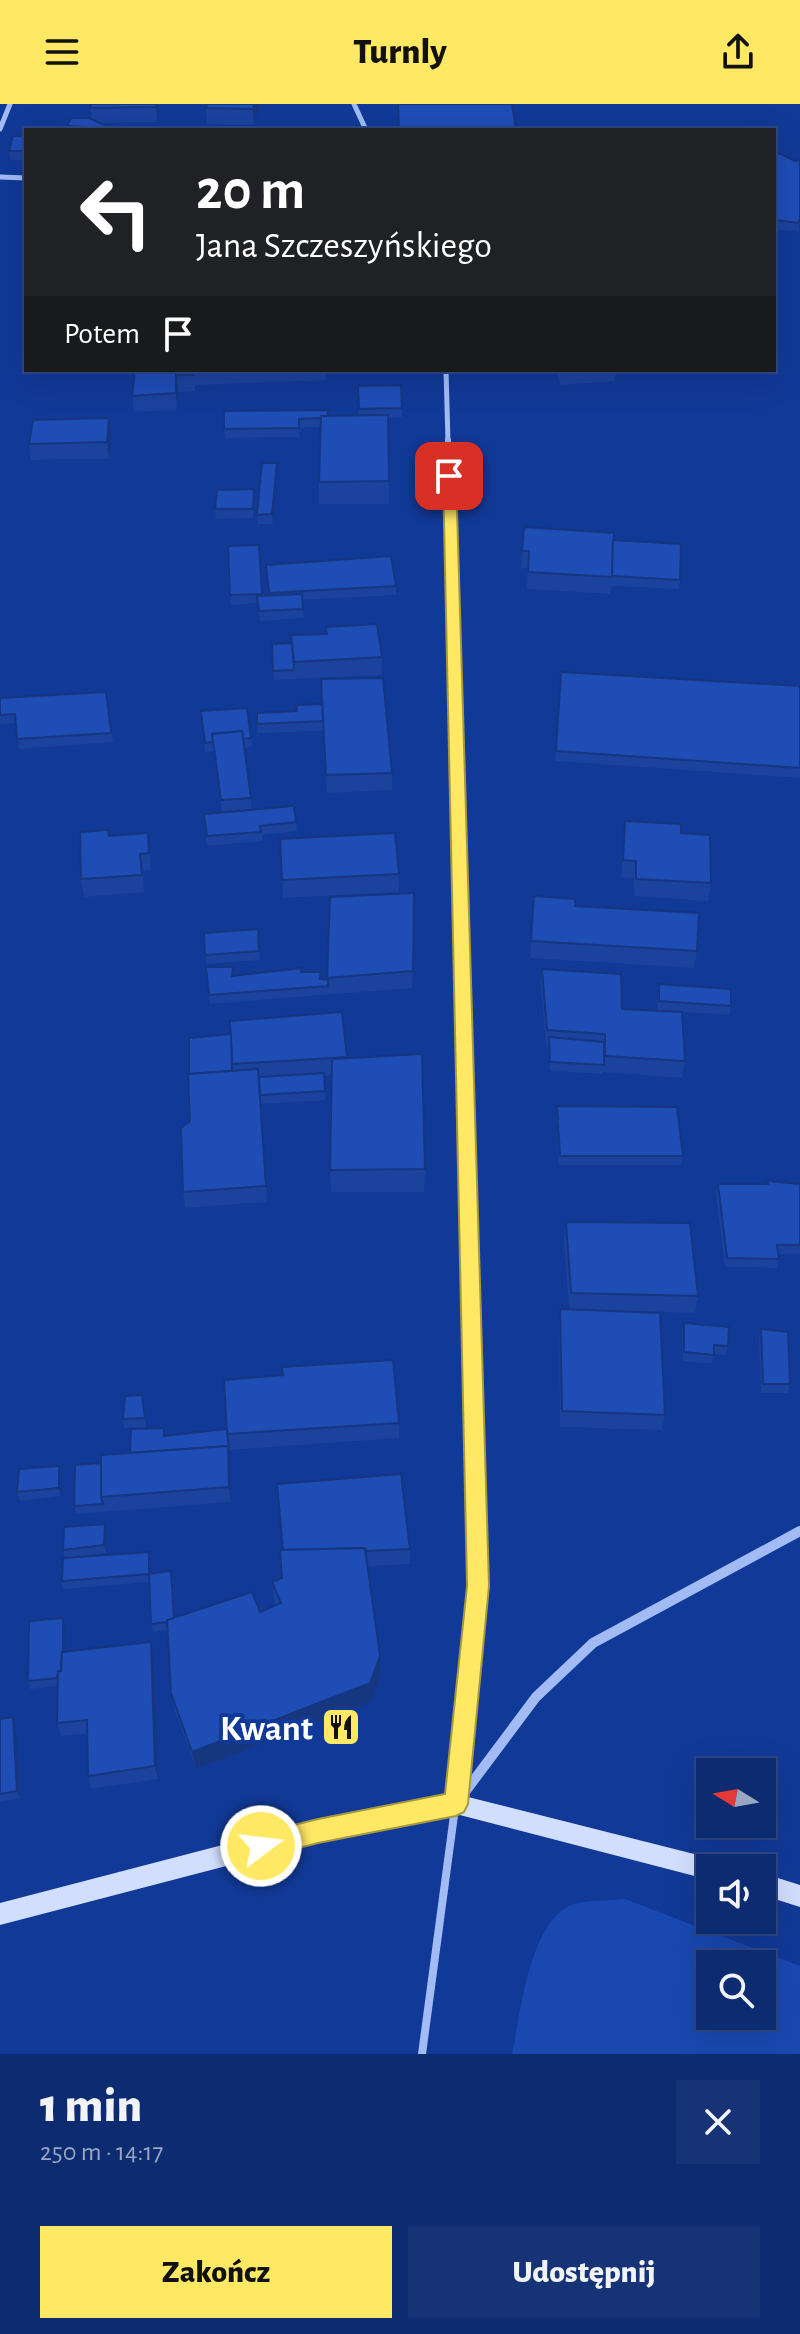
<!DOCTYPE html>
<html lang="pl">
<head>
<meta charset="utf-8">
<style>
	body { margin:0; font-family:"Alegreya Sans",sans-serif; background:#163376; color:#f1f3f6; height:100vh; display:flex; flex-direction:column; font-size:30px; white-space:nowrap }
	* { box-sizing:border-box; margin:0 }
	p { font-size:26px; color:#9aa7c3 }
	.icon { flex:none; width:44px; height:44px; fill:none; stroke:currentColor; stroke-width:2; stroke-linecap:round; stroke-linejoin:round }
	.map { position:relative; height:1950px; overflow:hidden }
	.side { display:flex; flex-direction:column; background:#0d2b71; flex:1 }
	.side>* { flex:none }
	.hud { position:absolute; left:24px; top:24px; width:752px; height:244px; border-radius:0px; box-shadow:0 8px 32px #0002,0 0 0 2px #2d4784; background:#202124; color:#fff; overflow:hidden }
	.needle { width:52px; rotate:281deg }
	.controls { position:absolute; left:696px; top:1654px; display:grid; gap:16px }
	.controls a { display:grid; place-items:center; width:80px; height:80px; border-radius:0px; background:#0d2b71; box-shadow:0 8px 32px #0002,0 0 0 2px #2d4784; font-size:40px }
	.pin { position:absolute; display:grid; place-items:center; width:68px; height:68px; color:#fff; margin:-34px; border-radius:16px; box-shadow:0 4px 12px #0006 }
	.me { position:absolute; width:88px; margin:-44px; rotate:75deg; stroke-linejoin:round; filter:drop-shadow(0 0 6px #0008) }
	.turn { display:flex; align-items:center; gap:28px; height:168px; padding:0 40px; font-size:36px }
	.turn .icon { width:104px; height:104px; stroke-width:2.5 }
	.turn b { display:block; font-size:56px; line-height:68px }
	.then { display:flex; align-items:center; height:76px; padding:0 40px; background:#0003; gap:16px; font-size:30px }
	.round { display:grid; place-items:center; flex:none; width:84px; height:84px; border-radius:0px; background:#163376 }
	.summary { display:flex; align-items:center; justify-content:space-between; height:136px; padding:0 40px }
	h1 { font-size:48px; font-weight:800; line-height:60px }
	.button { display:flex; gap:16px; margin-top:auto; padding:16px 40px }
	.button a { flex:1; height:92px; border-radius:0px; background:#ffe864; color:#111; font-size:32px; font-weight:800; line-height:92px; text-align:center }
	.button a+a { background:#163376; color:#f1f3f6 }
	header { display:flex; justify-content:space-between; align-items:center; height:104px; padding:0 40px; background:#ffe864; color:#111; font-size:36px; font-weight:800 }
	.map>svg:first-child { display:block }
</style>
</head>
<body>
<header><svg class="icon" aria-label="menu" viewBox="0 0 24 24"><path d="M4 6h16M4 12h16M4 18h16"/></svg>Turnly<svg class="icon" aria-label="share" viewBox="0 0 24 24"><path d="M12 15V3M7 8l5-5 5 5M5 13v7h14v-7"/></svg></header>
<div class="map">
<svg width="800" height="1950" viewBox="0 0 800 1950">
	<rect width="100%" height="100%" fill="#113997"/>
	<path fill="#1948b1" fill-rule="evenodd" d="M625,1795L800,1862V1950H512C521,1909 528,1824 569,1802C579,1796 612,1797 625,1795ZM710,1860H762V1912H710Z"/>
	<g fill="none" stroke-linecap="round" stroke-linejoin="round">
		<polyline stroke="#a2bbf4" stroke-width="8" points="422,1950 455,1704"/>
		<g stroke="#a2bbf4" stroke-width="5">
			<polyline points="354,0 366,26"/>
			<polyline points="0,25 10,0"/>
			<polyline points="0,73 26,74"/>
			<polyline points="446,266 448,338"/>
		</g>
		<polyline stroke="#a2bbf4" stroke-width="6" points="448,336 459,761"/>
		<polyline stroke="#a2bbf4" stroke-width="8" points="459,759 473,1289"/>
		<g stroke="#a2bbf4" stroke-width="10">
			<polyline points="456,1699 478,1482 473,1287"/>
			<polyline points="456,1700 536,1593 593,1539 800,1427"/>
		</g>
		<g fill="#d1defd" fill-rule="evenodd">
			<polygon points="456,1690 710,1754 718,1757 720,1764 710,1764 710,1776 456,1710 318,1738 0,1821 0,1799 318,1716"/>
			<polygon points="762,1769 800,1781 800,1803 762,1791"/>
		</g>
	</g>
	<g fill="#1b429d">
		<polygon points="207,0 260,0 254,21 207,20 206,4"/>
		<polygon points="159,3 157,18 101,19 111,26 68,26 67,22 92,15 90,4"/>
		<polygon points="26,32 26,56 11,56 9,47"/>
		<polygon points="774,47 795,57 800,56 799,128 774,125"/>
		<polygon points="135,266 325,266 326,276 195,281 195,287 178,288 177,306 134,308 132,292"/>
		<polygon points="557,266 616,266 615,277 560,281"/>
		<polygon points="401,281 402,313 388,314 389,400 319,400 319,378 321,323 300,324 299,333 225,334 224,325 328,312 359,311 358,282"/>
		<polygon points="111,331 109,355 31,356 29,340"/>
		<polygon points="277,368 273,420 258,420 257,411"/>
		<polygon points="254,395 253,414 216,415 215,405"/>
		<polygon points="524,423 613,436 680,476 679,485 611,482 610,490 527,485 528,464 521,464"/>
		<polygon points="259,441 262,492 269,492 266,461 396,482 396,491 302,496 304,514 260,517 258,499 231,501 228,442"/>
		<polygon points="272,540 382,553 382,571 274,576"/>
		<polygon points="561,568 800,582 800,674 555,657"/>
		<polygon points="106,588 113,638 19,645 16,619 0,620 0,594"/>
		<polygon points="322,600 392,669 392,686 327,689 322,603 323,627 258,629 257,620"/>
		<polygon points="247,604 252,643 244,644 252,706 296,718 297,727 262,731 262,737 207,742 204,710 222,708 213,647 205,648 201,607"/>
		<polygon points="625,717 681,729 711,779 708,797 634,792 634,774 621,774"/>
		<polygon points="148,729 151,766 143,767 144,788 84,793 81,775 109,732"/>
		<polygon points="280,735 399,770 399,788 283,794"/>
		<polygon points="414,789 412,884 210,900 206,863 233,863 234,871 302,868 321,875 327,876 330,793"/>
		<polygon points="534,792 697,847 694,864 530,854"/>
		<polygon points="258,825 260,856 206,860 204,829"/>
		<polygon points="542,865 622,905 685,957 682,974 603,968 602,970 550,967 548,943 546,943 541,882"/>
		<polygon points="659,880 731,902 730,911 657,906"/>
		<polygon points="342,908 347,954 425,1065 424,1088 331,1088 330,1066 331,971 324,972 325,996 261,1000 260,982 267,1098 185,1104 183,1088 231,930"/>
		<polygon points="557,1002 683,1052 681,1061 559,1061 556,1011"/>
		<polygon points="767,1077 800,1080 800,1150 778,1150 779,1155 777,1164 725,1163 716,1089 718,1080 766,1080"/>
		<polygon points="566,1118 698,1192 695,1209 569,1205 564,1135"/>
		<polygon points="560,1205 665,1311 662,1326 560,1323 559,1221"/>
		<polygon points="684,1219 728,1242 726,1251 714,1250 712,1260 683,1257 682,1228"/>
		<polygon points="761,1225 790,1280 788,1289 761,1289 759,1234"/>
		<polygon points="142,1291 146,1323 124,1324 123,1315"/>
		<polygon points="399,1319 399,1334 229,1346 231,1398 76,1410 74,1402 101,1359 130,1349 164,1324 165,1332"/>
		<polygon points="61,1371 61,1392 20,1397 17,1388"/>
		<polygon points="105,1420 106,1428 106,1449 65,1454 63,1446"/>
		<polygon points="410,1445 410,1460 368,1462 380,1552 380,1571 371,1598 196,1665 175,1607 171,1589 167,1526 153,1528 151,1520 149,1478 64,1485 62,1477 149,1448 150,1456 150,1470 173,1475 175,1514 260,1508 276,1501 274,1497 272,1478 282,1474 280,1446"/>
		<polygon points="63,1514 65,1522 65,1547 151,1538 154,1552 158,1675 91,1685 88,1672 87,1630 61,1632 57,1619 57,1582 30,1585 28,1577"/>
		<polygon points="13,1613 16,1621 20,1694 0,1698 0,1615"/>
	</g>
	<g fill="#16367f">
		<polygon points="156,0 159,0 159,3 157,18"/>
		<polygon points="254,0 260,0 254,21 253,5"/>
		<polygon points="176,271 178,288 177,306 176,289"/>
		<polygon points="109,314 111,331 109,355 107,338"/>
		<polygon points="277,359 277,368 273,420 272,410"/>
		<polygon points="228,1342 230,1357 231,1398 229,1383"/>
		<polygon points="59,1362 61,1371 61,1392 59,1384"/>
		<polygon points="105,1420 106,1428 106,1449 104,1441"/>
		<polygon points="63,1514 65,1522 65,1581 63,1573"/>
		<polygon points="151,1538 154,1552 158,1675 155,1662"/>
		<polygon points="380,1552 380,1571 371,1598 196,1665 192,1648"/>
		<polygon points="13,1613 16,1621 20,1694 17,1687"/>
	</g>
	<g fill="#1f4db6" stroke="#16367f" stroke-width="2">
		<polygon points="91,0 156,0 156,3 90,4"/>
		<polygon points="207,0 254,0 253,5 206,4"/>
		<polygon points="398,0 512,0 516,26 399,26"/>
		<polygon points="71,14 89,14 107,22 111,26 87,26 86,23 67,22"/>
		<polygon points="13,32 26,32 26,47 9,47"/>
		<polygon points="774,47 795,57 800,56 800,116 799,117 800,119 774,116"/>
		<polygon points="135,266 193,266 194,271 176,271 176,289 132,292"/>
		<polygon points="401,281 402,304 359,305 358,282"/>
		<polygon points="328,306 328,312 321,312 321,314 299,315 299,324 224,325 224,307"/>
		<polygon points="388,311 389,377 319,378 321,312"/>
		<polygon points="109,314 107,338 29,340 33,316"/>
		<polygon points="262,359 277,359 272,410 257,411"/>
		<polygon points="254,385 253,405 215,405 217,386"/>
		<polygon points="524,423 614,429 612,473 528,468 529,447 522,447"/>
		<polygon points="613,436 681,440 680,476 612,472"/>
		<polygon points="259,441 262,490 230,491 228,442"/>
		<polygon points="391,452 396,482 269,489 266,461"/>
		<polygon points="302,490 303,505 259,507 257,492"/>
		<polygon points="377,520 382,553 294,558 291,531 327,530 326,523"/>
		<polygon points="292,539 294,566 273,567 272,540"/>
		<polygon points="561,568 800,582 800,664 556,647"/>
		<polygon points="383,574 392,669 326,671 321,575"/>
		<polygon points="106,588 111,629 17,635 15,610 0,611 0,594"/>
		<polygon points="322,600 323,617 257,620 257,609 297,607 296,601"/>
		<polygon points="247,604 251,634 243,635 242,627 212,630 213,638 205,639 201,607"/>
		<polygon points="242,627 251,694 221,696 212,630"/>
		<polygon points="294,702 296,718 260,722 261,728 207,732 204,710"/>
		<polygon points="625,717 681,720 681,729 710,731 711,779 636,775 636,757 623,756"/>
		<polygon points="108,726 109,732 148,729 149,749 140,750 142,771 81,775 80,728"/>
		<polygon points="395,729 399,770 282,776 280,735"/>
		<polygon points="414,789 413,867 327,874 330,793"/>
		<polygon points="534,792 575,795 575,802 699,809 697,847 531,837"/>
		<polygon points="258,825 259,847 205,851 204,829"/>
		<polygon points="206,863 233,863 232,872 302,864 301,868 321,868 320,875 328,876 328,882 209,891"/>
		<polygon points="542,865 621,870 622,905 682,908 685,957 605,952 605,930 547,926"/>
		<polygon points="659,880 731,885 731,902 659,897"/>
		<polygon points="342,908 347,953 232,960 230,917"/>
		<polygon points="231,930 232,967 189,970 189,934"/>
		<polygon points="549,933 604,938 604,961 550,958"/>
		<polygon points="422,950 425,1065 330,1066 332,955"/>
		<polygon points="258,965 266,1082 183,1088 181,1024 190,1017 188,970"/>
		<polygon points="324,969 325,987 260,991 259,973"/>
		<polygon points="557,1002 677,1003 683,1052 560,1052"/>
		<polygon points="767,1077 800,1080 800,1141 777,1141 779,1155 727,1154 718,1080 768,1080"/>
		<polygon points="566,1118 690,1119 698,1192 571,1189"/>
		<polygon points="560,1205 660,1209 665,1311 562,1307"/>
		<polygon points="684,1219 729,1223 728,1242 714,1241 714,1251 684,1248"/>
		<polygon points="761,1225 788,1228 790,1280 763,1280"/>
		<polygon points="393,1256 399,1319 227,1330 224,1276 283,1271 282,1263"/>
		<polygon points="142,1291 145,1314 123,1315 125,1292"/>
		<polygon points="164,1324 164,1332 227,1325 229,1349 228,1342 130,1349 131,1325"/>
		<polygon points="228,1342 229,1383 101,1393 101,1351"/>
		<polygon points="101,1359 101,1393 103,1400 74,1402 75,1361"/>
		<polygon points="59,1362 59,1384 17,1388 19,1365"/>
		<polygon points="401,1370 410,1445 366,1447 365,1444 283,1446 277,1380"/>
		<polygon points="105,1420 104,1441 63,1446 64,1423"/>
		<polygon points="365,1444 380,1552 370,1579 192,1648 171,1589 167,1516 252,1488 260,1508 281,1499 272,1478 282,1474 280,1446"/>
		<polygon points="149,1448 149,1470 62,1477 63,1454"/>
		<polygon points="171,1467 174,1514 167,1516 167,1518 151,1520 149,1470"/>
		<polygon points="63,1514 63,1548 62,1548 61,1567 58,1567 57,1574 28,1577 29,1517"/>
		<polygon points="151,1538 155,1662 88,1672 87,1616 57,1619 58,1567 61,1567 62,1548"/>
		<polygon points="13,1613 17,1687 0,1690 0,1615"/>
	</g>
	<polygon fill="#ffe864" stroke="#a69741" stroke-width="2" points="449,368 456,372 489,1482 468,1700 464,1708 456,1712 318,1739 261,1754 253,1750 249,1742 253,1733 261,1729 318,1715 445,1690 467,1482 443,372"/>
	<defs>
		<g id="restaurant-square" transform="scale(2)"><rect x="-9" y="-9" width="18" height="18" rx="4" fill="#ffe864" stroke="#113997"/><path d="M-5-6h1v4h1v-4h1v4h1v-4h1v5L-1.5 .5V6h-2V.5L-5-1ZM5-6V6H3V1.5H1.5Q1.5-4 5-6Z" fill="#111"/></g>
	</defs>
	<g fill-rule="evenodd">
		<use href="#restaurant-square" x="341" y="1623"/>
	</g>
	<g text-anchor="middle" stroke-width="8" stroke-linejoin="round" paint-order="stroke">
		<g font-size="36" font-weight="bold" fill="#fff" stroke="#113997" text-anchor="end">
			<text x="313" y="1636">Kwant</text>
		</g>
	</g>
</svg>
<div class="controls">
<a><svg class="needle" viewBox="-14 -14 28 28"><path d="M0-13l5 13h-10z" fill="#e53935"/><path d="M0 13l5-13h-10z" fill="#9aa7c3"/></svg></a>
<a><svg class="icon" aria-label="sound" viewBox="0 0 24 24"><path d="M4 9h4l5-4v14l-5-4H4zM17 9q2 3 0 6"/></svg></a>
<a><svg class="icon" aria-label="search" viewBox="0 0 24 24"><circle cx="10" cy="10" r="6"/><path d="M15 15l6 6"/></svg></a>
</div>
<div class="pin" style="left:449px;top:372px;background:#d93025"><svg class="icon" aria-label="arrive" viewBox="0 0 24 24"><path d="M6 21V4h12l-3 4 3 4H6"/></svg></div>
<svg class="me" style="left:261px;top:1742px" viewBox="-20 -20 40 40"><circle r="17" fill="#ffe864" stroke="#fff" stroke-width="3"/><path d="M0-11L8 9 0 5-8 9z" fill="#fff"/></svg>
<div class="hud">
<div class="turn"><svg class="icon" aria-label="left" viewBox="0 0 24 24"><path d="M17 20v-9H6M10 6l-5 5 5 5"/></svg><div><b>20 m</b>Jana Szczeszyńskiego</div></div>
<div class="then">Potem<svg class="icon" aria-label="arrive" viewBox="0 0 24 24"><path d="M6 21V4h12l-3 4 3 4H6"/></svg></div>
</div>
</div>
<section class="side">
<div class="summary"><div><h1>1 min</h1><p>250 m · 14:17</p></div><a class="round"><svg class="icon" aria-label="close" viewBox="0 0 24 24"><path d="M6 6l12 12M18 6L6 18"/></svg></a></div>
<div class="button"><a>Zakończ</a><a>Udostępnij</a></div>
</section>
</body>
</html>
